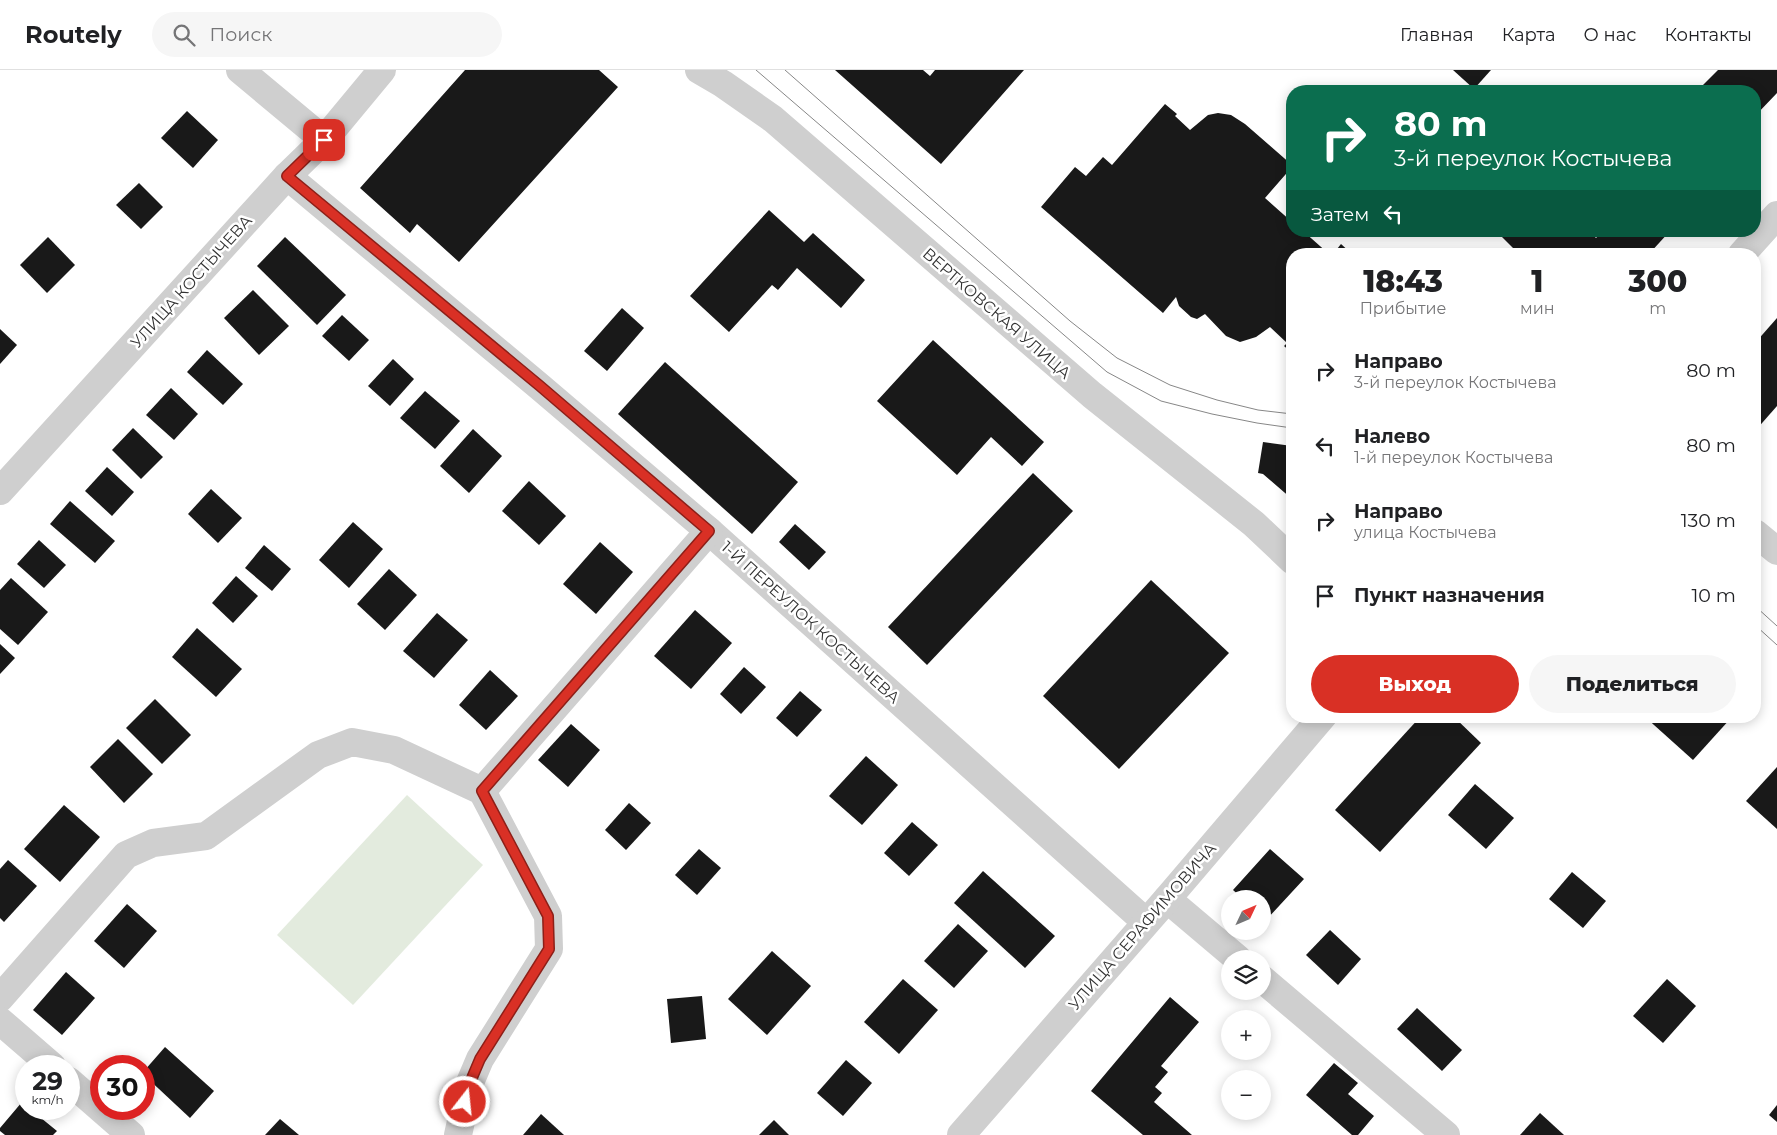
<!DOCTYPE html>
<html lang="ru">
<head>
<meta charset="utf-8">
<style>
	body { margin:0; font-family:Montserrat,sans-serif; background:#f6f6f6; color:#202124; height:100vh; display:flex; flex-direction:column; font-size:19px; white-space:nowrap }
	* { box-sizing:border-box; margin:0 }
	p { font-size:16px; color:#757577 }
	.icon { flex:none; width:28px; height:28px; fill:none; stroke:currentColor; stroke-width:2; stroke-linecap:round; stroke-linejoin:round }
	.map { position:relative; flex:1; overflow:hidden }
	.details { position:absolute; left:1286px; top:178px; width:475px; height:475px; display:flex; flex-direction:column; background:#fff; border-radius:20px; box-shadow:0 2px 12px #0003 }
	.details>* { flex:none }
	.hud { position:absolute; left:1286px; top:15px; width:475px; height:152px; border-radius:20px; box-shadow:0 2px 12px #0003; background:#0b6e4f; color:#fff; overflow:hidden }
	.needle { width:32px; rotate:46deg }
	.tools { position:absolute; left:1221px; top:820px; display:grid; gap:10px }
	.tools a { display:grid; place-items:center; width:50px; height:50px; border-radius:50%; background:#fff; box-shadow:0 2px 12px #0003; font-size:25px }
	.speed { position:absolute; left:15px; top:985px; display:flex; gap:10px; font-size:25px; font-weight:700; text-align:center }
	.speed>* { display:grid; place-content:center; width:65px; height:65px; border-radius:50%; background:#fff; box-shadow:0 2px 12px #0003; line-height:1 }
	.speed small { font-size:12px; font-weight:400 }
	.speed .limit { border:8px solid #d22; background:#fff; color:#111 }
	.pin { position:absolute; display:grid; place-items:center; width:42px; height:42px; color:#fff; margin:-21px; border-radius:10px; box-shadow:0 2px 8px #0006 }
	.me { position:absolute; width:55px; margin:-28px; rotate:16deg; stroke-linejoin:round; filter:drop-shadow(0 0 4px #0008) }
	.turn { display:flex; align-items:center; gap:18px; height:105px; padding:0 25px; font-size:22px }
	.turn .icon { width:65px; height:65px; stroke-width:2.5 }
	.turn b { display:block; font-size:35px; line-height:42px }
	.then { display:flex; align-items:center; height:48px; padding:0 25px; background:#0003; gap:10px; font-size:19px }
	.eta { display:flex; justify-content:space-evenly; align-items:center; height:85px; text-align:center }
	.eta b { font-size:30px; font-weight:800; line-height:35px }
	.primary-button { display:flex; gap:10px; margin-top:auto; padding:10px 25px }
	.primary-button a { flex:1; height:58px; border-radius:30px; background:#d93025; color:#fff; font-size:20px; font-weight:800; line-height:58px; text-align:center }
	.primary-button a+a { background:#f6f6f6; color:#202124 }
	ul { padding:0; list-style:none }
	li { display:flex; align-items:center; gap:15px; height:75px; padding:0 25px }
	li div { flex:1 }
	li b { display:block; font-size:19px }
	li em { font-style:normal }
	header { display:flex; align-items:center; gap:30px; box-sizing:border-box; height:70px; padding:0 25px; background:#fff; border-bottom:1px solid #e0e0e0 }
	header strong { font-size:24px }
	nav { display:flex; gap:28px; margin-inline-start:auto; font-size:18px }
	.search { width:350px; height:45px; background:#f6f6f6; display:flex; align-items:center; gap:12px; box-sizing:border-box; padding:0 18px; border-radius:28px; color:#757577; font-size:19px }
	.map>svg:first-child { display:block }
</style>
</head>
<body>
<header>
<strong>Routely</strong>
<div class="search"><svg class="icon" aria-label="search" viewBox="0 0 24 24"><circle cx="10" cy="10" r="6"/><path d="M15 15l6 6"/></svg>Поиск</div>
<nav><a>Главная</a><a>Карта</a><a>О нас</a><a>Контакты</a></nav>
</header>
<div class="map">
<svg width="1777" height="1065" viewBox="0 0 1777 1065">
	<rect width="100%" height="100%" fill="#fff"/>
	<polygon fill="#e3ebde" points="407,725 483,795 353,935 277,865"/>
	<g fill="#191919">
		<polygon points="465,0 599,0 618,17 459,192 417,154 410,163 360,118"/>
		<polygon points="835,0 923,0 930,6 935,0 1024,0 941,94"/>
		<polygon points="1453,0 1491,0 1474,19"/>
		<polygon points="1718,0 1777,0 1777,23 1755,46 1755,21 1697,21"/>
		<polygon points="1165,34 1177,44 1175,46 1190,60 1208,45 1218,43 1231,45 1245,54 1292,95 1292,97 1265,128 1292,152 1292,161 1303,161 1329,184 1292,184 1292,283 1284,276 1287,273 1270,257 1256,267 1240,272 1226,266 1205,244 1197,249 1191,247 1179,236 1176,227 1163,243 1041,137 1075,97 1086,106 1103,87 1112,95"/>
		<polygon points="187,41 218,70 193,98 161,68"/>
		<polygon points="139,113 163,137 141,159 116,135"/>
		<polygon points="769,140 804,172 813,163 865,210 841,238 797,198 778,220 772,215 729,262 690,226"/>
		<polygon points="1496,161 1589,161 1596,168 1603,161 1670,161 1649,184 1519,184"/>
		<polygon points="48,167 75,195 47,223 20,195"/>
		<polygon points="285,167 346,225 317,255 257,196"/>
		<polygon points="1341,174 1352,184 1333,184"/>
		<polygon points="253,220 289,256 259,285 224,248"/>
		<polygon points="622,238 644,258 607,301 584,281"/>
		<polygon points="342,245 369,270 349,291 322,266"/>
		<polygon points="1777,248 1777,336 1755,361 1755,273"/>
		<polygon points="0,259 17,275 0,294"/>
		<polygon points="933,270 1044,372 1022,396 991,367 957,405 877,331"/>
		<polygon points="207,280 243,314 223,335 187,302"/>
		<polygon points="393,289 414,309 390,336 368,316"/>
		<polygon points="665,292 798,412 752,464 618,344"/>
		<polygon points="171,318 198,344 174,370 146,345"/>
		<polygon points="425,321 460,351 435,379 400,348"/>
		<polygon points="133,358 163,387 141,409 112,380"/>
		<polygon points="473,359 502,386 469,423 440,396"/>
		<polygon points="1263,372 1292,376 1292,429 1263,404 1258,403"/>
		<polygon points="107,397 134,422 112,446 85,421"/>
		<polygon points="1033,403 1073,441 927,595 888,557"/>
		<polygon points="529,411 566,446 539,475 502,441"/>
		<polygon points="211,419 242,448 218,473 188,444"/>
		<polygon points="70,431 115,471 95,493 50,454"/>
		<polygon points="353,452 383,479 349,518 319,490"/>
		<polygon points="795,454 826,482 809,500 779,472"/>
		<polygon points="39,470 66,495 44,518 17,494"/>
		<polygon points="600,472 633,502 596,544 563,514"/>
		<polygon points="264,475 291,499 272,521 245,498"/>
		<polygon points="389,499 417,525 385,560 357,534"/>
		<polygon points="236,506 258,526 233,553 212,533"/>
		<polygon points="11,508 48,542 18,575 0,559 0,520"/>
		<polygon points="1151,510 1229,583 1119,699 1043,626"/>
		<polygon points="695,540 732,573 691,619 654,586"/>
		<polygon points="437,543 468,570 434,608 403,581"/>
		<polygon points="197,558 242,599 216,627 172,587"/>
		<polygon points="0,574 15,588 0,604"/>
		<polygon points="744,597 766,617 741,644 720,624"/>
		<polygon points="490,600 518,626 486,660 459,635"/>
		<polygon points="800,621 822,640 797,667 776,648"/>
		<polygon points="155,629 191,665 162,694 126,658"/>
		<polygon points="1421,646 1453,646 1481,673 1380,782 1335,740"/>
		<polygon points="1644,646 1730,646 1731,648 1693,690"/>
		<polygon points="571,654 600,680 568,717 538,690"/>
		<polygon points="118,669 153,704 124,733 90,697"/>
		<polygon points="866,686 898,715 862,755 829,726"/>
		<polygon points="1777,697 1777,759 1746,731"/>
		<polygon points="1475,714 1514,748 1486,779 1448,745"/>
		<polygon points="629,733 651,753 626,780 605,760"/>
		<polygon points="64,735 100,767 60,812 24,779"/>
		<polygon points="912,752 938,775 909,806 884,783"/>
		<polygon points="699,779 721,798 697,825 675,805"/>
		<polygon points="1270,779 1304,809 1266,850 1262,846 1262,829 1243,829 1233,820"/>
		<polygon points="8,790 37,816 4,852 0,848 0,799"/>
		<polygon points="983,801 1055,866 1025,898 954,833"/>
		<polygon points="1572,802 1606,831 1583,858 1549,829"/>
		<polygon points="127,834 157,861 124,898 94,871"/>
		<polygon points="958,854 988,881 954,918 924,891"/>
		<polygon points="1330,860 1361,889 1338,915 1306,885"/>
		<polygon points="772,881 811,916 767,965 728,929"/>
		<polygon points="66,902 95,928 62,965 33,940"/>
		<polygon points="903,909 938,940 899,984 864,952"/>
		<polygon points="1667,909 1696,936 1663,973 1633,946"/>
		<polygon points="702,926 706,969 671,973 667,929"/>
		<polygon points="1170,927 1199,952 1161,996 1168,1002 1155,1017 1162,1023 1154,1032 1192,1065 1143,1065 1091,1021"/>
		<polygon points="1417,938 1462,980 1442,1001 1397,959"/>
		<polygon points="165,977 214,1021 190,1048 144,1005 144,1001"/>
		<polygon points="846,990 872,1013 843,1046 817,1023"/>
		<polygon points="1334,993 1358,1013 1348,1024 1374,1046 1358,1065 1352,1065 1306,1025"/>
		<polygon points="22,1032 26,1036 26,1039 30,1039 57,1061 53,1065 5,1065 0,1061 0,1058"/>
		<polygon points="1777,1035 1777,1052 1769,1045"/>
		<polygon points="1540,1043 1564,1065 1520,1065"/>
		<polygon points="541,1044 564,1065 523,1065"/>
		<polygon points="280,1049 299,1065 265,1065"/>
		<polygon points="774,1050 789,1065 759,1065"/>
	</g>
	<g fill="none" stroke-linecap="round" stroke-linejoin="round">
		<g stroke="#cfcfcf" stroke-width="28">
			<polyline points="240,0 324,70"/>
			<polyline points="699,0 723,14 773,49 1092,325 1254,454 1292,490"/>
			<polyline points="287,106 540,317 709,461 1146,852"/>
			<polyline points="1742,184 1777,145"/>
			<polyline points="0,421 287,106 324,70 382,0"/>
			<polyline points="1755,463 1777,481"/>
			<polyline points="482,721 709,461"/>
			<polyline points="1167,829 1238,889"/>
			<polyline points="1262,909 1446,1065"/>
			<polyline points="0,928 126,785 153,773 206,766 318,685 352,672 394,680 482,721 548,846 549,879 480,989 469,1015 458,1065"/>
			<polyline points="0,951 52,996"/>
			<polyline points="69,1011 131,1065"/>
			<polyline points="961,1065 1167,829 1323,646"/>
		</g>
		<g stroke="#878787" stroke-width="1">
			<polyline points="756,0 1107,302 1161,331 1212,344 1257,353 1292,358"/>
			<polyline points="785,0 1070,251 1117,288 1170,315 1217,330 1258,340 1292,344"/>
			<polyline points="1755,536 1777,556"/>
			<polyline points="1755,555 1777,575"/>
		</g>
	</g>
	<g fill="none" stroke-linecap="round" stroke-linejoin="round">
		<g stroke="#8d1f18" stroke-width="12">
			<polyline id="route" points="324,70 287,106 540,316 709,461 482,721 548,846 549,879 480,989 469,1015 465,1032"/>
		</g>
		<use href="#route" stroke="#d93025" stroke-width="9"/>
	</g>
	<g text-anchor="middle" stroke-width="5" stroke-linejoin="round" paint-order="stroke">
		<g font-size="16" fill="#323232" stroke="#fff">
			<text transform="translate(191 211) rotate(-48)" y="6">УЛИЦА КОСТЫЧЕВА</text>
			<text transform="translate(997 243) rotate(41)" y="6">ВЕРТКОВСКАЯ УЛИЦА</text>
			<text transform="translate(811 552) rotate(42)" y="6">1-Й ПЕРЕУЛОК КОСТЫЧЕВА</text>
			<text transform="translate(1142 856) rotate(-49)" y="6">УЛИЦА СЕРАФИМОВИЧА</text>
		</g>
	</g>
</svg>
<div class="tools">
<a><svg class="needle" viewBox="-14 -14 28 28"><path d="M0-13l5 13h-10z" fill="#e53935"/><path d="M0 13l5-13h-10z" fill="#757577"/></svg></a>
<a><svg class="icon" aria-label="layers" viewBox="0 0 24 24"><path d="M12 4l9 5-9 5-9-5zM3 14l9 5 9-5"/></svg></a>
<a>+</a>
<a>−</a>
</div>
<div class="speed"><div>29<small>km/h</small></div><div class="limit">30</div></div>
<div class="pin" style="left:324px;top:70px;background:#d93025"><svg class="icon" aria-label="arrive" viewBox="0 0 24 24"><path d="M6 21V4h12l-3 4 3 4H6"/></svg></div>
<svg class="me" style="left:465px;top:1032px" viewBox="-20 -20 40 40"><circle r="17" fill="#d93025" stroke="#fff" stroke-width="3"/><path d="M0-11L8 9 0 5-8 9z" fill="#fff"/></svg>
<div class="hud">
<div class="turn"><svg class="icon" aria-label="right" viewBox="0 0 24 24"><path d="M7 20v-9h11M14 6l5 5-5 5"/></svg><div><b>80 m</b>3-й переулок Костычева</div></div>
<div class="then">Затем<svg class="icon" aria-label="left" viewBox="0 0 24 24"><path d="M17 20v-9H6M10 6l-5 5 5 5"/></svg></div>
</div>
<section class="details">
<div class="eta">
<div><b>18:43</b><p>Прибытие</p></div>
<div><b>1</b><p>мин</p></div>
<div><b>300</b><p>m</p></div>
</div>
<ul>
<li><svg class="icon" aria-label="right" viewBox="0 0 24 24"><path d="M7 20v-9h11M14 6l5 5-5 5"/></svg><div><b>Направо</b><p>3-й переулок Костычева</p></div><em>80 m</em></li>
<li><svg class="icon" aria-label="left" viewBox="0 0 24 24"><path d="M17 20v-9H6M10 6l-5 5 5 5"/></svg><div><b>Налево</b><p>1-й переулок Костычева</p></div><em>80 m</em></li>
<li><svg class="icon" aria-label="right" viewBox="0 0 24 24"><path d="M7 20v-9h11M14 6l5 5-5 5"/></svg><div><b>Направо</b><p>улица Костычева</p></div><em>130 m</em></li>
<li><svg class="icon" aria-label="arrive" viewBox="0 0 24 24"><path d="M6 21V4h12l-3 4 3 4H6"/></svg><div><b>Пункт назначения</b></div><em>10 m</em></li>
</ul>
<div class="primary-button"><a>Выход</a><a>Поделиться</a></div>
</section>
</div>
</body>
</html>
